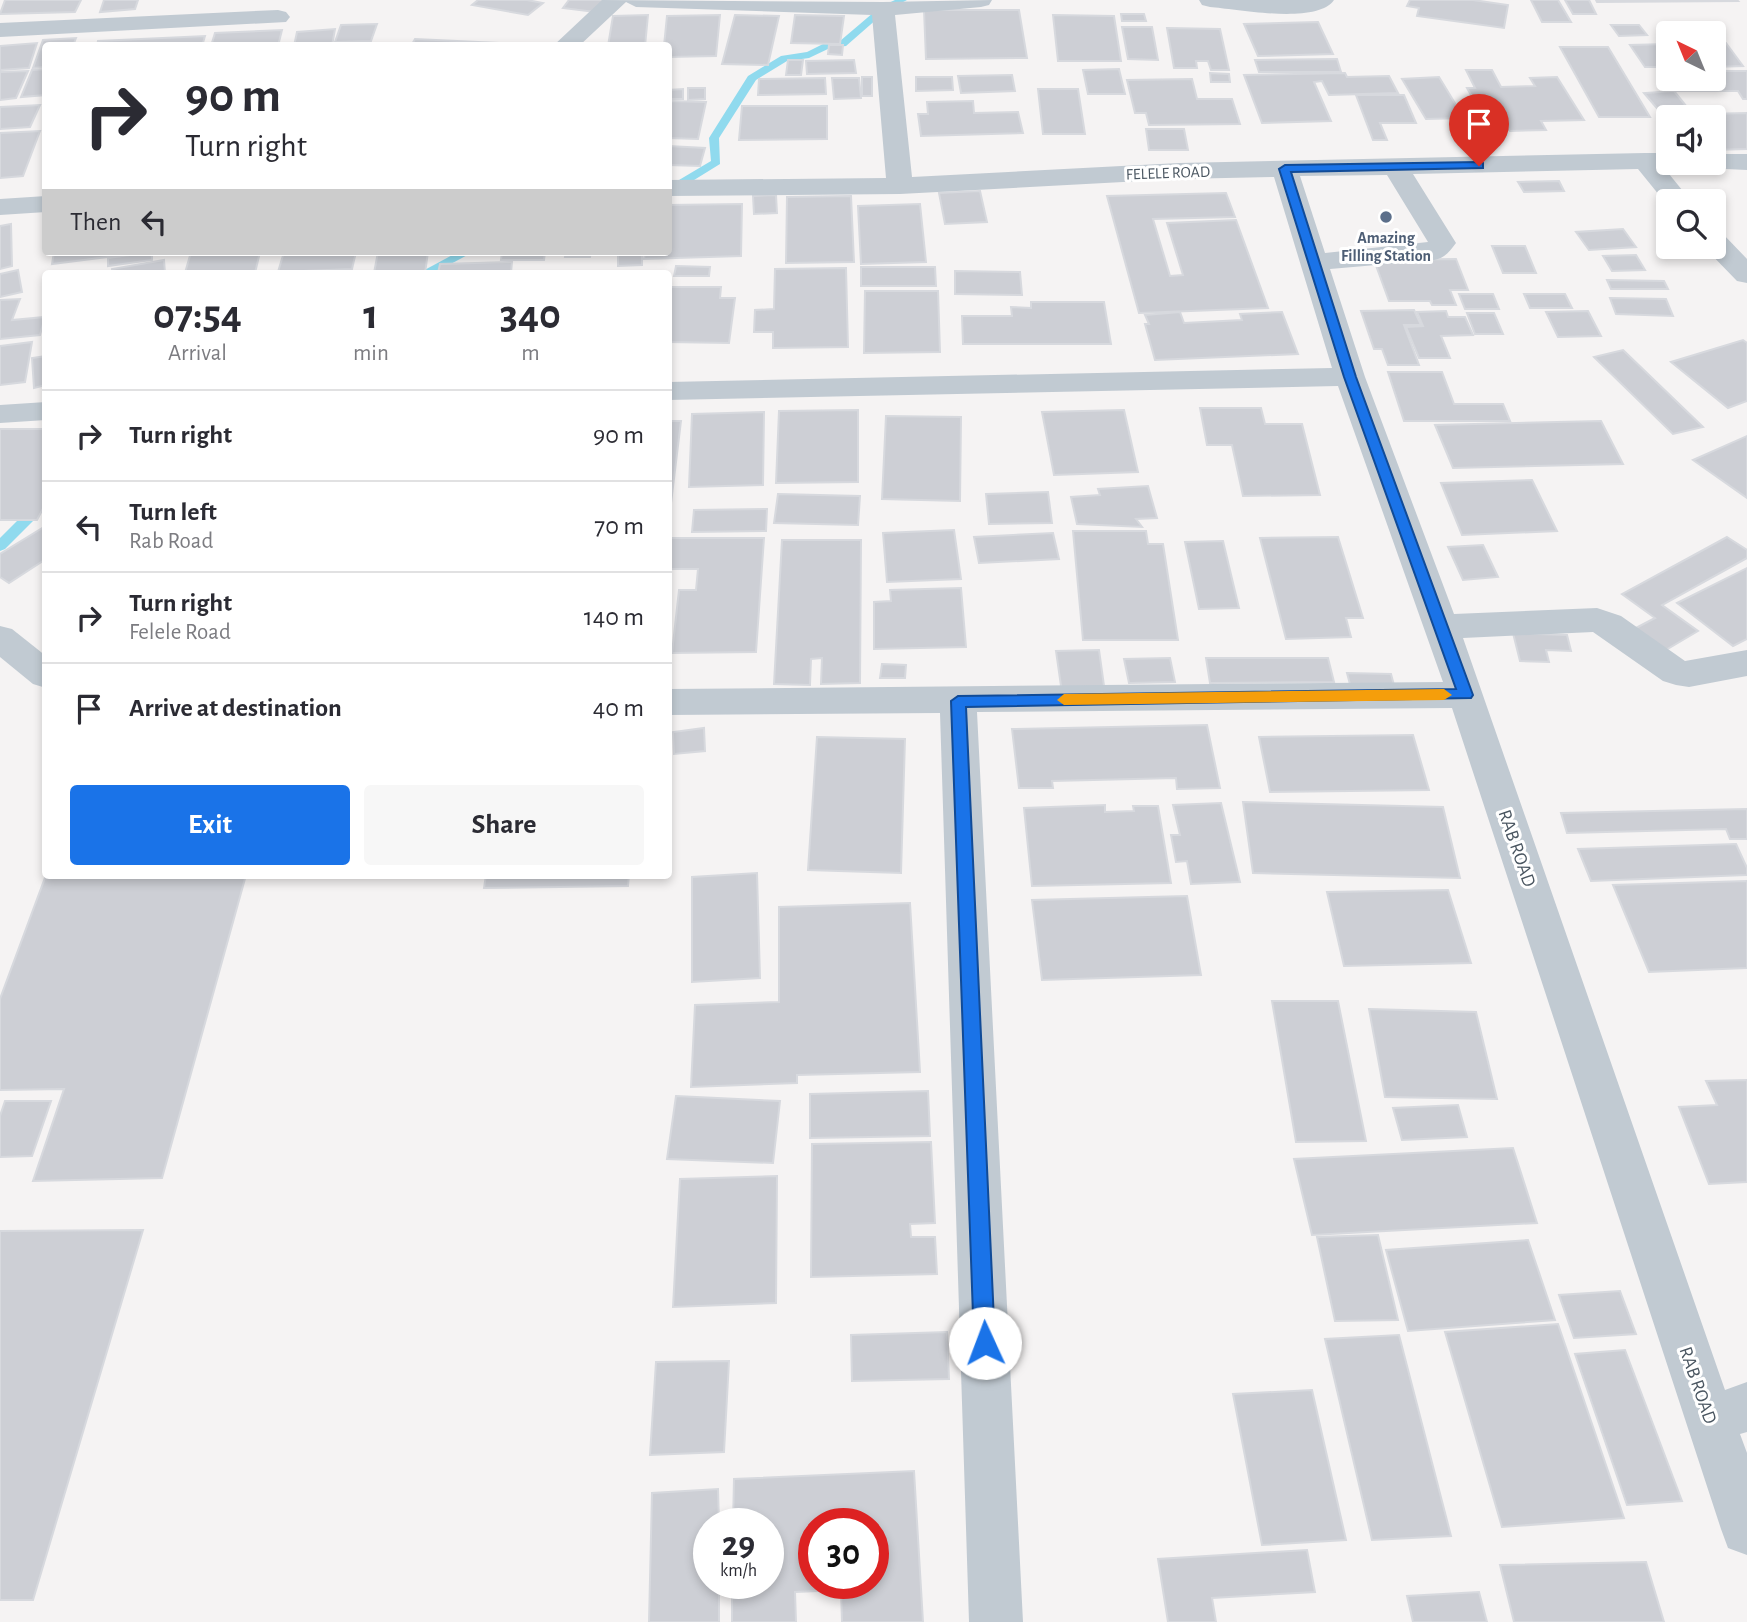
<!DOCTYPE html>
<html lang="en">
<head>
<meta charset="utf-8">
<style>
	body { margin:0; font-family:"Alegreya Sans",sans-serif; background:#f7f7f7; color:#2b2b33; height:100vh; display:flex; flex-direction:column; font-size:26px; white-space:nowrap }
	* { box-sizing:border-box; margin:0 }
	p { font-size:23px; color:#7c7c81 }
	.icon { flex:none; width:38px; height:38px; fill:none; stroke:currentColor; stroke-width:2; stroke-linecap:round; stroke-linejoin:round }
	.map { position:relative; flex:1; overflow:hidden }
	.drawer { position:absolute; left:42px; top:270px; width:630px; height:609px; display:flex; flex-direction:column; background:#fff; border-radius:7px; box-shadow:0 4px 10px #0003 }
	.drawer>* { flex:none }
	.hud { position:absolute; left:42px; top:42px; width:630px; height:214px; border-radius:7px; box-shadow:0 4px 10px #0003; background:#fff; color:#2b2b33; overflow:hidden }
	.needle { width:46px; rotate:317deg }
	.buttons { position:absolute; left:1656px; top:21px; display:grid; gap:14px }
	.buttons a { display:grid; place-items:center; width:70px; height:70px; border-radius:7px; background:#fff; box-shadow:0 4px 10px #0003; font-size:35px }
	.speed { position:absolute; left:693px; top:1508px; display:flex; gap:14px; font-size:35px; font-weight:700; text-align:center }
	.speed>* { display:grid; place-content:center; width:91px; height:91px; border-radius:50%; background:#fff; box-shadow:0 4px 10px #0003; line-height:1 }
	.speed small { font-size:18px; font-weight:400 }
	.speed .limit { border:10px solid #d22; background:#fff; color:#111 }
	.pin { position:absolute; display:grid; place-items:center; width:60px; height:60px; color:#fff; margin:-72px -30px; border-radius:50% 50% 50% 0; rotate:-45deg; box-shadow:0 0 7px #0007 }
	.pin .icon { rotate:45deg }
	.me { position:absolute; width:77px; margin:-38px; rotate:358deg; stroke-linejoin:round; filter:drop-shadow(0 0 5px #0008) }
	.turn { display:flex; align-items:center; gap:24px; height:147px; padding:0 28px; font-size:32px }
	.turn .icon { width:91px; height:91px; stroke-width:2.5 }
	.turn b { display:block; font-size:49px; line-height:60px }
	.then { display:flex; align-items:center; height:66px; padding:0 28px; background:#0003; gap:14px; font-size:26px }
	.eta { display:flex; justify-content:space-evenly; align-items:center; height:119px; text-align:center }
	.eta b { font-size:42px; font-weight:700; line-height:49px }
	.cta { display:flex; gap:14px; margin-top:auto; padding:14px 28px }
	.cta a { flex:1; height:80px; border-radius:7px; background:#1a73e8; color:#fff; font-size:28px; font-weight:700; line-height:80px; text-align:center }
	.cta a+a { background:#f7f7f7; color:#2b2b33 }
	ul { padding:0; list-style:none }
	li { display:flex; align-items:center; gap:21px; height:91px; padding:0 28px; border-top:2px solid #e1e1e2 }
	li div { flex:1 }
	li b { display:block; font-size:26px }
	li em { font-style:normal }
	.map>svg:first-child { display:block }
</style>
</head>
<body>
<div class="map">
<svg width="1747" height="1622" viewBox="0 0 1747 1622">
	<rect width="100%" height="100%" fill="#f5f3f3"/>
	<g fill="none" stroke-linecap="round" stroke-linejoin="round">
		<g fill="#90daee" fill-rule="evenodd">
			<polygon points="895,0 907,0 886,11 846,46 830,48 809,58 787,61 756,80 719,138 720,164 686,185 668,188 668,182 679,180 711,161 709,138 748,76 781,56 807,52 825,43 840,41 880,7"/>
			<polygon points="458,252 473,252 434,273 419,273"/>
			<polygon points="40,502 46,504 45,509 5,549 0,551 0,538 35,503"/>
		</g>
	</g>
	<g fill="#cdcfd5" stroke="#d7d9de" stroke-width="2" fill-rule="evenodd">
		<polygon points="5,0 81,0 75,12 0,14"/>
		<polygon points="104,0 138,0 135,9 100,12"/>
		<polygon points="478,0 527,0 543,3 528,15 472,5"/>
		<polygon points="569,0 604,0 595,12 563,8"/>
		<polygon points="1410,0 1473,0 1508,5 1504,28 1417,16 1419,8 1407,6"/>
		<polygon points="1531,0 1558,0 1571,22 1542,22"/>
		<polygon points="1565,0 1589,0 1596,14 1573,14"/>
		<polygon points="1596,0 1737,0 1738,1 1597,2"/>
		<polygon points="924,10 1019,10 1027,58 926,59"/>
		<polygon points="1121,14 1144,14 1146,21 1122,21"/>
		<polygon points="648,15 645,46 608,46 613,16"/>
		<polygon points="720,15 716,56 668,57 668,46 664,46 667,16"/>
		<polygon points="735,15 779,16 768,65 722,64"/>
		<polygon points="795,15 844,16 840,44 791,43"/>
		<polygon points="1053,15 1114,16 1121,61 1058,61"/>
		<polygon points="1318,22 1333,54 1258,56 1244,24"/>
		<polygon points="377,24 371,41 335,42 341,25"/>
		<polygon points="1611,25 1639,25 1647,35 1619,36"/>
		<polygon points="1122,27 1152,27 1158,60 1128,59"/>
		<polygon points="1167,28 1220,29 1229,70 1211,70 1208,61 1196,61 1197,68 1174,68"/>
		<polygon points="335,29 332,46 294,46 297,32"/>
		<polygon points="282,30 278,46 211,46 215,33"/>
		<polygon points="205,36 202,46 97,46 98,41"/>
		<polygon points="76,38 73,46 46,46 46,67 33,68 43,40"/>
		<polygon points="415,39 523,44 411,46"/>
		<polygon points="37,43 29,68 0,70 0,46"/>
		<polygon points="1726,43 1743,66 1713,67 1713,44"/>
		<polygon points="1668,44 1668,67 1645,67 1630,45"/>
		<polygon points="829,45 843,45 842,55 828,54"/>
		<polygon points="1560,47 1608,47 1650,117 1599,117"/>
		<polygon points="1337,59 1341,72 1259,72 1255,60"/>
		<polygon points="788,60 803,60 801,75 786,75"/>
		<polygon points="854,60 856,73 807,74 806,61"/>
		<polygon points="46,69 46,95 21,97 32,70"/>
		<polygon points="1119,69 1125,94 1088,94 1083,70"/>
		<polygon points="1466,70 1492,70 1501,87 1535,86 1530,78 1557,77 1584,120 1541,121 1546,130 1510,131 1504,122 1487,123 1467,88 1475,88"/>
		<polygon points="28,71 16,98 0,100 0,72"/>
		<polygon points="1661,71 1668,71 1668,79 1713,79 1713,71 1747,71 1747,99 1743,99 1738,91 1673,91"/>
		<polygon points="1210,73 1229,74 1230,82 1211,82"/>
		<polygon points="1345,73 1347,77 1389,76 1398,93 1329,95 1322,81 1314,82 1331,121 1262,123 1244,75"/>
		<polygon points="1012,75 1015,91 961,93 958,76"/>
		<rect x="862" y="77" width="10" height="19"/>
		<polygon points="916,77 952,77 953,90 916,91"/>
		<polygon points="1439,77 1464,118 1426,119 1402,79"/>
		<polygon points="825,78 826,94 758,95 759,79"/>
		<polygon points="832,78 859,78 861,98 834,99"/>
		<polygon points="1192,79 1197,99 1232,99 1240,124 1149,125 1146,113 1135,113 1127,80"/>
		<polygon points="688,88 705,88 705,99 688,100"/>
		<polygon points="683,89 683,99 668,99 668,90"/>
		<polygon points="1038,89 1078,89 1085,134 1043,134"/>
		<polygon points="1674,91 1691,112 1661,113 1644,93"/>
		<polygon points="1356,95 1404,95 1416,123 1380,123 1387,140 1373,140"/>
		<polygon points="668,101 706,102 698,139 668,138"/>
		<polygon points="973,101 974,113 1018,112 1023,133 921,136 918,114 928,114 927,102"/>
		<polygon points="40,105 30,127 0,129 0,107"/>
		<polygon points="742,106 827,106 827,139 739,140"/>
		<polygon points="1747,113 1747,149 1713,150 1713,117 1668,117 1668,121 1664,115"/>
		<polygon points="1146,129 1184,129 1188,150 1149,150"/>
		<polygon points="40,131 23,176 0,178 0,133"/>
		<polygon points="668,146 705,148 700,166 668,165"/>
		<polygon points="1559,181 1564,191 1524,192 1518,182"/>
		<polygon points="980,191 987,222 945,224 939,193"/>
		<polygon points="1226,193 1235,217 1153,219 1170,276 1183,275 1167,223 1236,220 1268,308 1139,313 1107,196"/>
		<polygon points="776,195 777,213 754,214 753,196"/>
		<polygon points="851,196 854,262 786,263 787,197"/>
		<polygon points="742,204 741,256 644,259 645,252 668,252 668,205"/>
		<polygon points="920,204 926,262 861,264 858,206"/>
		<polygon points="11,224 12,266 0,269 0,226"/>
		<polygon points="1623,229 1636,247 1589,250 1576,232"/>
		<polygon points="1492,246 1525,246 1536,273 1503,273"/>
		<polygon points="54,252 147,252 52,264"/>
		<polygon points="152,252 152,260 108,266 108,258"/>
		<polygon points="191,252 260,252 255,273 185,273"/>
		<polygon points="284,252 356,252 352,269 278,272"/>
		<polygon points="378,252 428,252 425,273 374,273"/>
		<polygon points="502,252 545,252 544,260 501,260"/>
		<polygon points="566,252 591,252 590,257 565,257"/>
		<polygon points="618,252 642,252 642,265 618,266"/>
		<polygon points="1636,255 1645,270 1612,271 1603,256"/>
		<polygon points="1456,259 1468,290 1450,290 1456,305 1432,305 1430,301 1389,301 1374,260"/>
		<polygon points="164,260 165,273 112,273 112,269"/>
		<polygon points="512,262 511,273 438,273 440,264"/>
		<polygon points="676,266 710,267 709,276 674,276"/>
		<polygon points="861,267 935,267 936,286 861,286"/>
		<polygon points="846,268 848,347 773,348 773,332 754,332 755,310 774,309 775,269"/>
		<polygon points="18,270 22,292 0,297 0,274"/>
		<polygon points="955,271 1020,272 1022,295 955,294"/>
		<polygon points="1607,280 1664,281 1668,289 1611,289"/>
		<polygon points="668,287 721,287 720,298 735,298 729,343 668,342"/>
		<polygon points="865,291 938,291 940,352 864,353"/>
		<polygon points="1459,294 1493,294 1499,309 1465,309"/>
		<polygon points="1524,294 1565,294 1572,308 1530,308"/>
		<polygon points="1610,298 1666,299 1673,316 1616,314"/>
		<polygon points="20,299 12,320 45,317 40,335 0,339 0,300"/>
		<polygon points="1031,302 1104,302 1111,344 963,344 962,316 1012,316 1011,307 1031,308"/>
		<polygon points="1414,310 1421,325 1404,325 1419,365 1388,365 1382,349 1374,349 1361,311"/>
		<polygon points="1446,311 1448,317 1465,317 1473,335 1441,336 1450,358 1419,358 1406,327 1423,326 1417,312"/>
		<polygon points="1588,311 1601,336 1558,337 1546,312"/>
		<polygon points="1180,312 1184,323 1242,320 1240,314 1282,312 1298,354 1155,360 1145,324 1149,324 1145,315"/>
		<polygon points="1467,313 1494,313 1503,334 1475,334"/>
		<polygon points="1743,340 1747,343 1747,401 1728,408 1671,362"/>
		<polygon points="32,342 25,382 0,385 0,346"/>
		<polygon points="1623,350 1703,427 1673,434 1594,357"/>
		<polygon points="46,356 46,385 34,388 32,358"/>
		<polygon points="1388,372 1442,372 1454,404 1503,404 1510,421 1404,421"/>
		<polygon points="1200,408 1261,408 1265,424 1302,424 1320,495 1243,496 1232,445 1207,445"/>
		<polygon points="858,410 858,482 776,483 779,411"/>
		<polygon points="1124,410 1138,472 1054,475 1042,412"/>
		<polygon points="764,412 763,485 689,487 692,414"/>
		<polygon points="886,416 961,417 960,501 882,499"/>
		<polygon points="668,421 681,421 668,528"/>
		<polygon points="1601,421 1623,464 1453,468 1435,425"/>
		<polygon points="0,429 46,429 46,503 37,520 0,520"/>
		<polygon points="1747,436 1747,498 1693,460"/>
		<polygon points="1532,480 1557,531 1462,535 1441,483"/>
		<polygon points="1148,486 1157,518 1136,519 1142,527 1077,524 1071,497 1100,495 1098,489"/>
		<polygon points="1048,492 1052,523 989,524 986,494"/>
		<polygon points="778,494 860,496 858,525 774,523"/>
		<polygon points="767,509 766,531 692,532 694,510"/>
		<polygon points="44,527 46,559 9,583 0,577 0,554"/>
		<polygon points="954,530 961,579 887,582 883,533"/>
		<polygon points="1073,531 1146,531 1148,544 1163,544 1178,640 1083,640"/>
		<polygon points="1053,533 1059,559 979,563 974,537"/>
		<polygon points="1338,537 1363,618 1346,618 1351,637 1286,639 1260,538"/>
		<polygon points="1727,537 1747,550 1747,558 1662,605 1698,631 1664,651 1634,629 1655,618 1622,594"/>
		<polygon points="668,538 764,538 756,652 672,653 679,590 696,590 698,569 668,569"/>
		<polygon points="782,540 861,540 860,683 821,684 822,658 811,659 810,685 774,684"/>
		<polygon points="1223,541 1239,608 1199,609 1185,542"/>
		<polygon points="1483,545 1498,577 1463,580 1448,547"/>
		<polygon points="1747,568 1747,639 1733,646 1677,603"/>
		<polygon points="961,588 966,647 874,649 874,602 891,601 890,590"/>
		<polygon points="1513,633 1567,635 1571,651 1546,650 1549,662 1520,661"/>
		<polygon points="1099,650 1105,693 1062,693 1056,651"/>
		<polygon points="1170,658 1175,682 1129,683 1124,659"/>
		<polygon points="1206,658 1328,658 1334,682 1210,683"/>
		<polygon points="882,664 906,665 905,678 880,678"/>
		<polygon points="1347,673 1391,674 1395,689 1351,688"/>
		<polygon points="1207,725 1220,788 1177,789 1176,778 1052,781 1053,788 1019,788 1012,729"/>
		<polygon points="704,728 705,751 674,754 673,732"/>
		<polygon points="1413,735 1429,790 1270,792 1259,737"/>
		<polygon points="817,737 905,739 901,873 808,870"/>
		<polygon points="1243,802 1443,807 1460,878 1253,873"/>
		<polygon points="1221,803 1240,882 1191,884 1187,861 1176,862 1171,835 1180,835 1173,805"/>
		<polygon points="1105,805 1105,812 1134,811 1133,806 1158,806 1171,883 1032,886 1024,808"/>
		<polygon points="1747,809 1747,839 1730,839 1726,829 1567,833 1561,813"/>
		<polygon points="1736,844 1747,868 1747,875 1591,881 1578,849"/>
		<polygon points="757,873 760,978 692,982 692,877"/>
		<polygon points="46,875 246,875 162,1178 33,1181 64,1089 0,1090 0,999"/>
		<polygon points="486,875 629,875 628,886 484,888"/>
		<polygon points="1747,881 1747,968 1649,972 1613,885"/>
		<polygon points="1448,890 1471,963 1344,966 1327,892"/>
		<polygon points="1187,896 1201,975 1042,980 1032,900"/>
		<polygon points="910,903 920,1072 797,1075 797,1083 691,1087 695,1005 779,1002 779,907"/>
		<polygon points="1272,1001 1338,1001 1366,1141 1296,1142"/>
		<polygon points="1369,1009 1476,1012 1497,1099 1385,1097"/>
		<polygon points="1747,1080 1747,1182 1709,1184 1679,1107 1717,1105 1706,1081"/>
		<polygon points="928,1091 930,1136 810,1138 810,1094"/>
		<polygon points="676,1096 780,1101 773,1163 667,1159"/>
		<polygon points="5,1101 51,1101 32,1156 0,1157 0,1116"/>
		<polygon points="1458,1105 1467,1137 1402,1140 1393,1108"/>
		<polygon points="931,1142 935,1223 910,1224 911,1237 935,1237 937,1274 811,1277 812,1144"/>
		<polygon points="1513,1148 1537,1223 1312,1235 1294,1159"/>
		<polygon points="777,1176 776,1303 673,1307 680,1179"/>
		<polygon points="143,1230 33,1600 0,1600 0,1231"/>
		<polygon points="1378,1235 1398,1320 1335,1321 1317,1237"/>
		<polygon points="1528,1240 1555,1320 1408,1331 1386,1250"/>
		<polygon points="1620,1291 1636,1334 1574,1338 1559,1295"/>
		<polygon points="1558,1324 1624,1518 1502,1527 1445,1332"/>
		<polygon points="947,1332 949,1379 852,1381 851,1335"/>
		<polygon points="1399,1335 1451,1536 1372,1540 1325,1339"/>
		<polygon points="1625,1350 1682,1501 1627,1505 1575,1354"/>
		<polygon points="729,1361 724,1452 650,1455 656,1362"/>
		<polygon points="1312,1390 1346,1540 1262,1545 1233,1394"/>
		<path d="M914,1471L923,1622H842L841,1590L795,1592L796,1622H732V1584H768V1524H733L734,1479ZM814,1524H873V1584H814Z"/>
		<polygon points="718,1489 719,1524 709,1524 709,1584 719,1584 719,1622 649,1622 652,1493"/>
		<polygon points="1307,1550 1315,1592 1212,1598 1216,1622 1168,1622 1158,1559"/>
		<polygon points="1646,1562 1664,1622 1514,1622 1500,1565"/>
		<polygon points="1479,1592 1487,1622 1413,1622 1407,1596"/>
	</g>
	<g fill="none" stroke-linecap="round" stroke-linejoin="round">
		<g fill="#c1cad2" fill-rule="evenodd">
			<path d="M602,0L883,2L992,0L989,5L981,7L895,15L912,177L1179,163L1645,153H1668V163H1680L1677,166L1665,169L1691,201H1668V206L1638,169L1413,174L1456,243C1449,252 1445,258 1434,260L1330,269L1365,377L1454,614L1597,608L1621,616L1685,661L1747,650V676L1689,687L1676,685L1663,681L1593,632L1463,638L1725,1390L1747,1382V1432L1740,1434L1747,1453V1555L1728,1548L1721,1529L1452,708L977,712L1023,1622H969L940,713L668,715V689L1443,682L1338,386L668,400V382L1332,368L1274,177L1179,179L900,194L668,196V180L886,178L872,15L636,7L626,2L579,46H553ZM1387,175L1428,242L1325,253L1300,176Z"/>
			<path d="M1199,0H1334C1317,25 1237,9 1210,7L1202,5Z"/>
			<polygon points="278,10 286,12 290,17 286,22 0,37 0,23"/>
			<polygon points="1713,154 1747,154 1747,170 1704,168 1701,163 1713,163"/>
			<polygon points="46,196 46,212 0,215 0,199"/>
			<polygon points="1713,232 1723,234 1747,259 1747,283 1737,281 1704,247 1713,247"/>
			<polygon points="46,402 46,420 0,423 0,405"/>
			<polygon points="0,626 12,629 46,656 46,688 33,684 0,657"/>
		</g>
	</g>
	<polygon fill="#1a73e8" stroke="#114b97" stroke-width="2" points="1479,162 1483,163 1483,168 1291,172 1356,377 1473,695 1471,698 966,707 995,1343 992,1350 985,1353 977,1350 974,1343 951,701 958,696 1456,689 1344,377 1279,169 1285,165"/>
	<polygon fill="#f59e0b" points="1444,689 1452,695 1444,700 1064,705 1057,700 1064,694"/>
	<circle fill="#5c6f8a" stroke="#fff" stroke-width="2.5" cx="1386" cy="217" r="7"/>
	<g text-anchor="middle" stroke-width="6" stroke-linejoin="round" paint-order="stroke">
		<g font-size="16" fill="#4a5661" stroke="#fff">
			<text transform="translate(1168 172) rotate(-2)" y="6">FELELE ROAD</text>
		</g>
		<g font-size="16" font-weight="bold" fill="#4e5e75" stroke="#fff">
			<text x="1386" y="243">Amazing<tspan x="1386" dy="18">Filling Station</tspan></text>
		</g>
		<g font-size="19" fill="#4a5661" stroke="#fff">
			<text transform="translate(1518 848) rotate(71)" y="7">RAB ROAD</text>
			<text transform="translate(1699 1385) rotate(71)" y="7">RAB ROAD</text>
		</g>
	</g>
</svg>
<div class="buttons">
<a><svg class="needle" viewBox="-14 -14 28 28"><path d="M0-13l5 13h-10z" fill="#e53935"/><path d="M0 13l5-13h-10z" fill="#7c7c81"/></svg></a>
<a><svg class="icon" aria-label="sound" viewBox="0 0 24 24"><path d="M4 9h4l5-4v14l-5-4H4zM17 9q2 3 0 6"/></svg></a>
<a><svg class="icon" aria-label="search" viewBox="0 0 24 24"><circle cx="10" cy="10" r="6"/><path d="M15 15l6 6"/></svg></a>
</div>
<div class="speed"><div>29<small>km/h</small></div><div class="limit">30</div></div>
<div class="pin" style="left:1479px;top:166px;background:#d93025"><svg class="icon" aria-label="arrive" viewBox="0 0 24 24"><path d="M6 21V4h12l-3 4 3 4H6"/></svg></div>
<svg class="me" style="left:985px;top:1343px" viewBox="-20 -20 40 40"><circle r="19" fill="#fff"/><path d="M0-13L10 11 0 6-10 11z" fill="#1a73e8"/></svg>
<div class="hud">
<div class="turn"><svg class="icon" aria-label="right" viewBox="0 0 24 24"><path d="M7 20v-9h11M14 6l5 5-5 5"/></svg><div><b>90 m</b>Turn right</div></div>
<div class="then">Then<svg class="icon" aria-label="left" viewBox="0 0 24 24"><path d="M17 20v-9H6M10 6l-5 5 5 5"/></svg></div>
</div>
<section class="drawer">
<div class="eta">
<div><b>07:54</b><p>Arrival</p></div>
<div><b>1</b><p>min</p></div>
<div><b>340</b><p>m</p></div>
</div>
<ul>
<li><svg class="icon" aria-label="right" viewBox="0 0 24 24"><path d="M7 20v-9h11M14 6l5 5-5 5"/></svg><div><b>Turn right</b></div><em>90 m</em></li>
<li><svg class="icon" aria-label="left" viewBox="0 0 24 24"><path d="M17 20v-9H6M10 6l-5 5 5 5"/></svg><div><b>Turn left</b><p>Rab Road</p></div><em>70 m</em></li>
<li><svg class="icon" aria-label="right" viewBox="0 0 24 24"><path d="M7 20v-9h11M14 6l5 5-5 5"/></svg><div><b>Turn right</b><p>Felele Road</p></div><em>140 m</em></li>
<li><svg class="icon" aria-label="arrive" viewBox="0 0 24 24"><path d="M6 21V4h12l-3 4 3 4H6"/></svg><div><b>Arrive at destination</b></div><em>40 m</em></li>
</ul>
<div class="cta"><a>Exit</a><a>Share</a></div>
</section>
</div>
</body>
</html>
